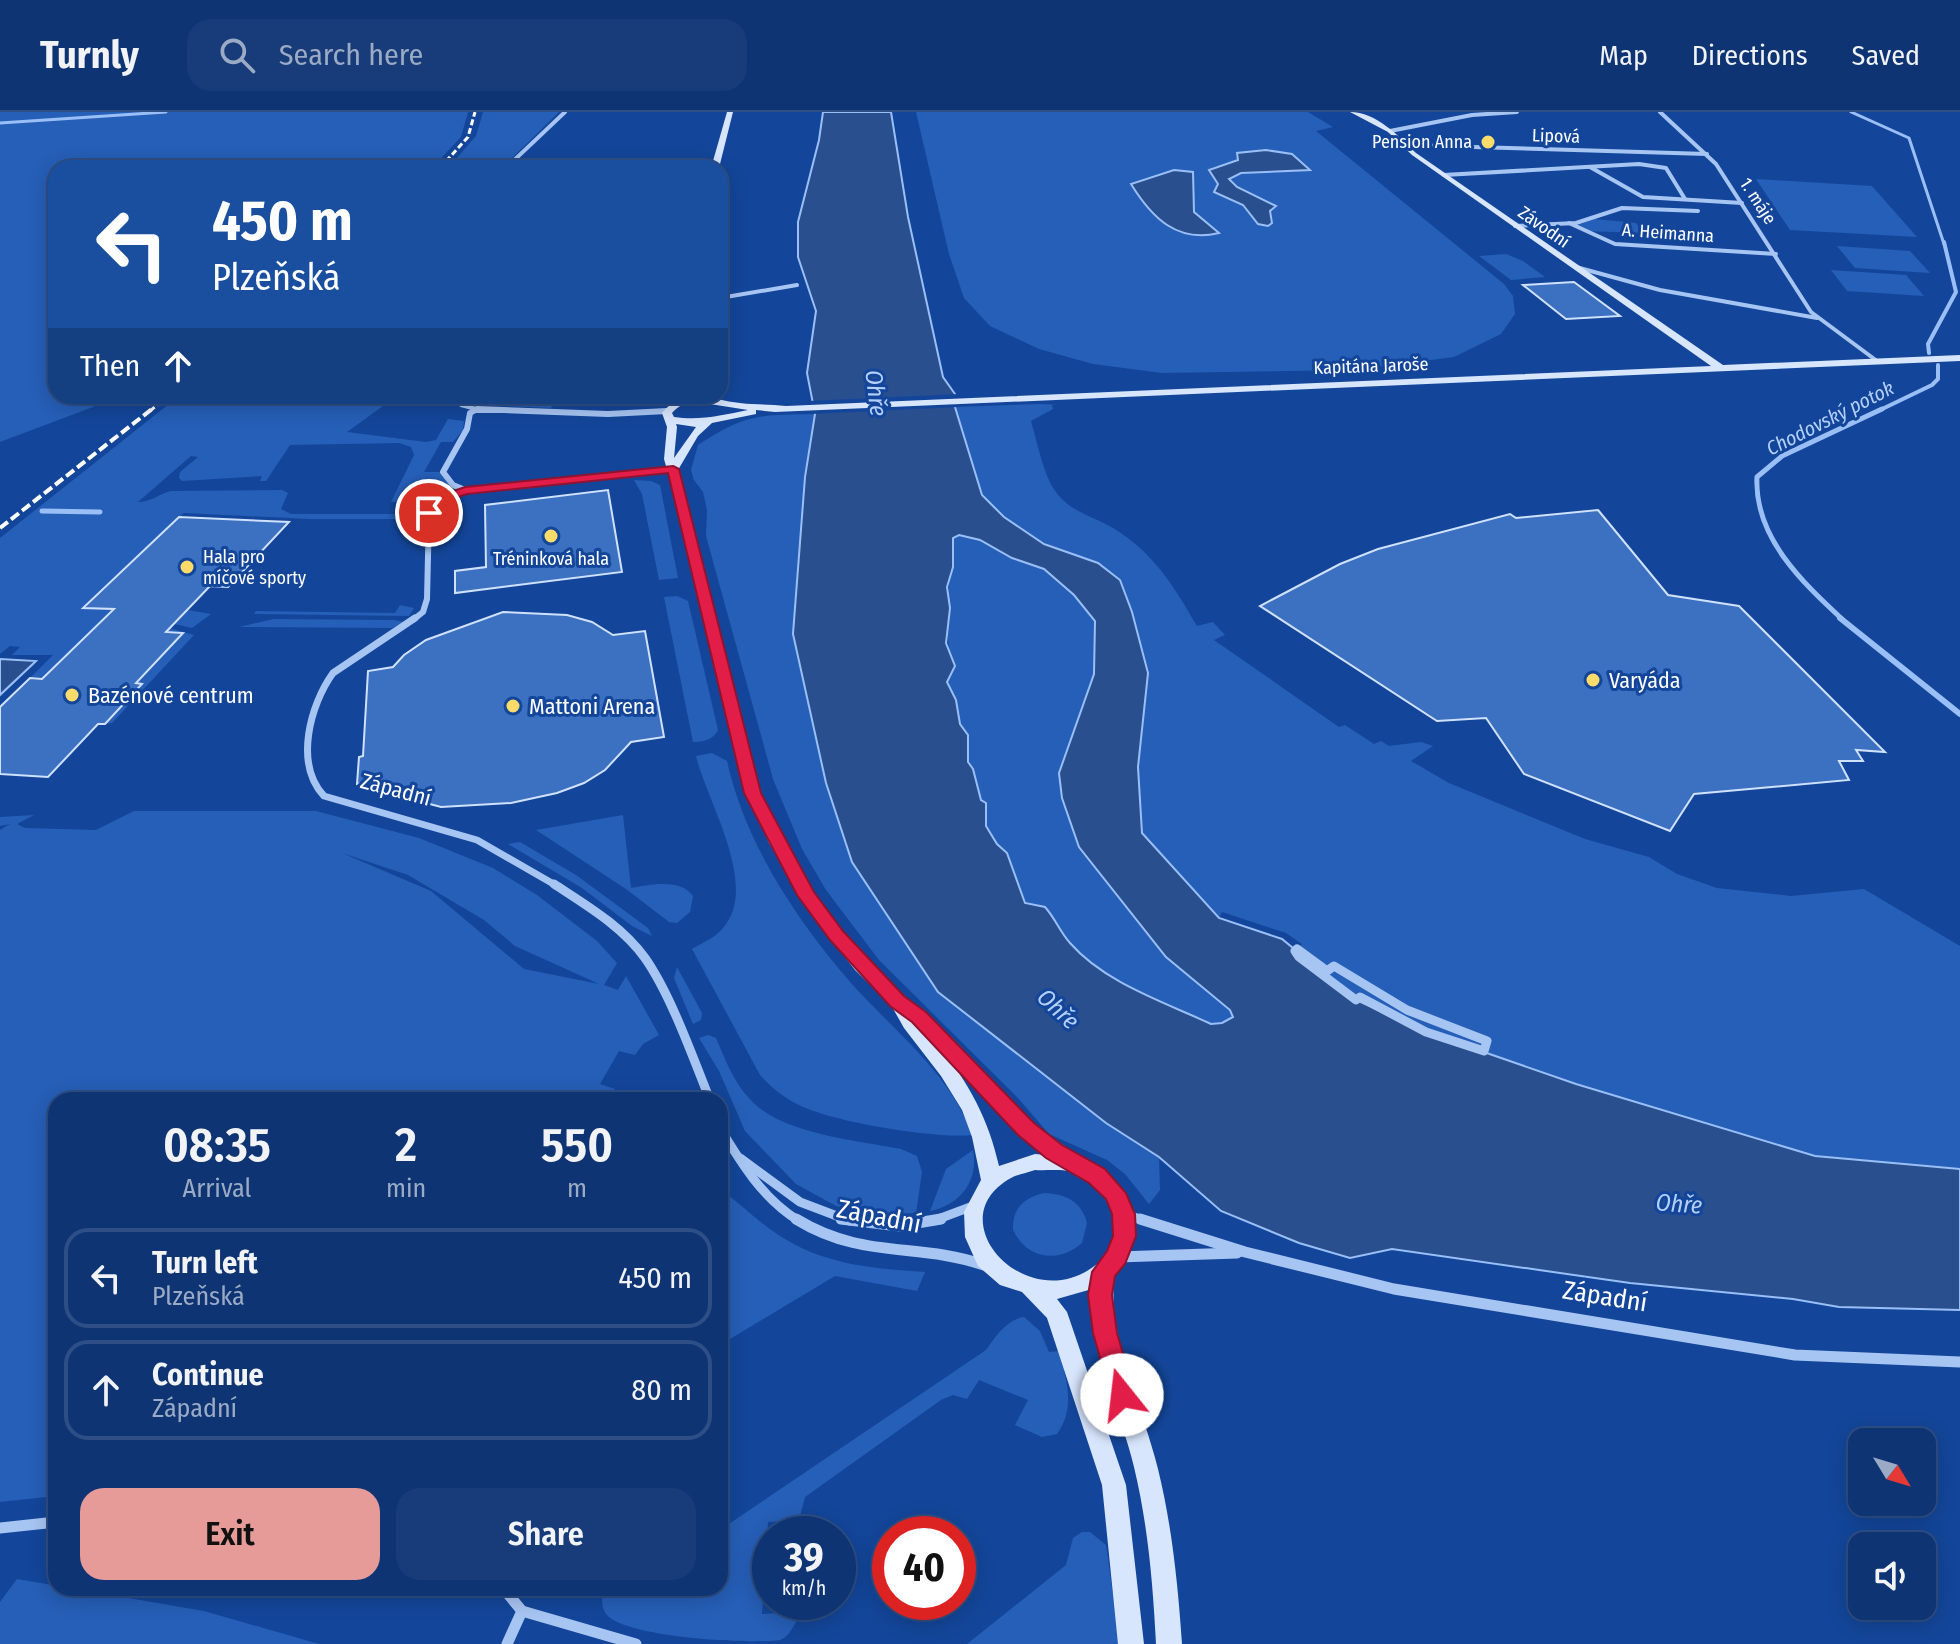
<!DOCTYPE html>
<html lang="en">
<head>
<meta charset="utf-8">
<style>
	body { margin:0; font-family:"Fira Sans Condensed",sans-serif; background:#173c79; color:#f1f3f6; height:100vh; display:flex; flex-direction:column; font-size:30px; white-space:nowrap }
	* { box-sizing:border-box; margin:0 }
	p { font-size:26px; color:#9baac5 }
	.icon { flex:none; width:44px; height:44px; fill:none; stroke:currentColor; stroke-width:2; stroke-linecap:round; stroke-linejoin:round }
	.map { position:relative; flex:1; overflow:hidden }
	.details { position:absolute; left:48px; top:980px; width:680px; height:504px; display:flex; flex-direction:column; background:#0e3474; border-radius:24px; box-shadow:0 4px 20px #0003,0 0 0 2px #2e4f86 }
	.details>* { flex:none }
	.banner { position:absolute; left:48px; top:48px; width:680px; height:244px; border-radius:24px; box-shadow:0 4px 20px #0003,0 0 0 2px #2e4f86; background:#1a4fa0; color:#fff; overflow:hidden }
	.needle { width:52px; rotate:128deg }
	.fabs { position:absolute; left:1848px; top:1316px; display:grid; gap:16px }
	.fabs a { display:grid; place-items:center; width:88px; height:88px; border-radius:16px; background:#0e3474; box-shadow:0 4px 20px #0003,0 0 0 2px #2e4f86; font-size:40px }
	.speed { position:absolute; left:752px; top:1404px; display:flex; gap:16px; font-size:40px; font-weight:700; text-align:center }
	.speed>* { display:grid; place-content:center; width:104px; height:104px; border-radius:50%; background:#0e3474; box-shadow:0 4px 20px #0003,0 0 0 2px #2e4f86; line-height:1 }
	.speed small { font-size:20px; font-weight:400 }
	.speed .limit { border:12px solid #d22; background:#fff; color:#111 }
	.pin { position:absolute; display:grid; place-items:center; width:68px; height:68px; color:#fff; margin:-34px; border:4px solid #fff; border-radius:50%; box-shadow:0 2px 8px #0007 }
	.me { position:absolute; width:88px; margin:-44px; rotate:344deg; stroke-linejoin:round; filter:drop-shadow(0 0 6px #0008) }
	.turn { display:flex; align-items:center; gap:28px; height:168px; padding:0 32px; font-size:36px }
	.turn .icon { width:104px; height:104px; stroke-width:2.5 }
	.turn b { display:block; font-size:56px; line-height:68px }
	.then { display:flex; align-items:center; height:76px; padding:0 32px; background:#0003; gap:16px; font-size:30px }
	.eta { display:flex; justify-content:space-evenly; align-items:center; height:136px; text-align:center }
	.eta b { font-size:48px; font-weight:600; line-height:56px }
	.primary-button { display:flex; gap:16px; margin-top:auto; padding:16px 32px }
	.primary-button a { flex:1; height:92px; border-radius:24px; background:#e69b98; color:#111; font-size:32px; font-weight:600; line-height:92px; text-align:center }
	.primary-button a+a { background:#173c79; color:#f1f3f6 }
	ul { padding:0; list-style:none }
	li { display:flex; align-items:center; gap:24px; height:100px; margin:0 16px 12px; padding:0 16px; border:4px solid #2e4f86; border-radius:24px }
	li div { flex:1 }
	li b { display:block; font-size:30px }
	li em { font-style:normal }
	header { display:flex; align-items:center; gap:48px; box-sizing:border-box; height:112px; padding:0 40px; background:#0e3474; border-bottom:2px solid #2e4f86 }
	header strong { font-size:38px }
	nav { display:flex; gap:44px; margin-inline-start:auto; font-size:28px }
	.search { width:560px; height:72px; background:#173c79; display:flex; align-items:center; gap:20px; box-sizing:border-box; padding:0 28px; border-radius:24px; color:#9baac5; font-size:30px }
	.map>svg:first-child { display:block }
</style>
</head>
<body>
<header>
<strong>Turnly</strong>
<div class="search"><svg class="icon" aria-label="search" viewBox="0 0 24 24"><circle cx="10" cy="10" r="6"/><path d="M15 15l6 6"/></svg>Search here</div>
<nav><a>Map</a><a>Directions</a><a>Saved</a></nav>
</header>
<div class="map">
<svg width="1960" height="1532" viewBox="0 0 1960 1532">
	<rect width="100%" height="100%" fill="#13469a"/>
	<g fill="#265fb8" fill-rule="evenodd">
		<polygon points="0,0 468,0 461,25 432,56 56,56 56,284 107,284 93,295 0,330"/>
		<polygon points="483,0 559,0 502,56 448,56 476,24"/>
		<polygon points="916,0 1308,0 1333,15 1316,19 1504,172 1513,184 1515,202 1501,222 1454,245 1353,258 1162,261 1093,252 1039,237 990,214 964,186 949,142"/>
		<polygon points="1756,67 1872,74 1917,125 1790,118"/>
		<polygon points="1595,107 1636,111 1643,121 1584,119 1578,113"/>
		<polygon points="1837,134 1910,139 1930,161 1855,156"/>
		<polygon points="1506,142 1523,149 1545,165 1511,168 1479,144"/>
		<polygon points="1831,158 1906,163 1924,184 1847,179"/>
		<path d="M179,284H397L347,320L426,330L436,328L448,307L464,309L463,318L453,330H441L424,360H443L453,373L426,390H391L414,343L411,335L399,331L290,333L266,369H260L262,364L182,369L179,366L180,360L198,345L191,344L138,390C151,390 159,382 171,379L282,378L288,381L281,397L291,402H414L413,406L406,407H309L184,401L84,495L188,498L211,502L192,516L157,508L152,511L194,523L112,611L105,612L142,572L136,571L182,521L94,517L42,567L30,566L53,543H12L20,535L10,534L0,542V426Z"/>
		<polygon points="397,284 559,284 551,296 455,292"/>
		<path d="M1040,292L1061,293H1052L1053,297L1031,309C1037,329 1044,365 1056,380C1070,400 1093,404 1113,416C1154,441 1173,473 1197,514L1213,510L1225,523L1214,528L1339,615L1345,613L1374,632L1381,629L1389,634L1421,630L1433,634L1411,649L1449,671L1585,727L1649,745L1677,762L1717,776L1791,784L1864,777L1960,834V1057L1816,1044L1576,972L1426,920L1356,888L1295,839L1302,832L1286,821L1222,800L1219,806L1142,721L1138,655L1148,561L1098,451C1062,438 998,418 981,380C970,354 964,323 955,295Z"/>
		<path d="M815,302L805,365L793,522L938,880L1106,1011L1159,1045L1160,1078L1149,1092L1125,1062L1107,1048L1049,1022L1018,986L879,848L826,778L802,737L773,667L706,424L707,398L703,380L694,368L691,358L698,333C746,302 758,303 815,302Z"/>
		<polygon points="634,368 651,369 660,373 678,466 659,468 642,382"/>
		<path d="M959,423L980,428L1012,446L1044,457L1074,483L1095,509L1094,562L1059,661L1062,686L1079,735L1166,845L1230,898L1233,904L1222,911L1211,912L1136,878L1099,856L1071,833L1055,809L1025,791L1007,741L997,732L986,714V691L981,689L973,657L968,650V623L960,612L956,588L947,570L953,559C942,513 950,472 953,426Z"/>
		<path d="M677,484L688,489L718,618C713,628 703,630 693,630L664,485Z"/>
		<polygon points="400,493 414,496 409,504 254,502 256,499 395,501"/>
		<polygon points="274,507 394,508 404,510 392,516 239,515"/>
		<path d="M712,641L727,649C745,731 797,809 851,871C893,918 951,962 972,1023C936,1027 832,1010 799,993C784,986 771,975 760,963L692,837C702,831 715,826 723,816C760,774 707,690 696,644Z"/>
		<path d="M134,699H316L419,726L493,756L537,783L597,829L617,851L604,873L618,878L626,864L659,923L643,932L635,943L619,939L600,972L615,977L608,988H56V1384L0,1390V718L10,712L0,714V705L34,703L17,712L25,716L96,718ZM342,741L408,763L484,808L515,834L599,872L524,857L431,779Z"/>
		<path d="M623,703L631,776C649,773 680,766 693,784L690,800L677,811L669,810L626,777L536,718Z"/>
		<polygon points="520,730 576,763 648,816 652,824 632,814 582,776 508,732"/>
		<polygon points="677,855 702,901 701,908 693,912 674,866"/>
		<path d="M708,923L716,926C725,947 733,969 749,986C779,1022 857,1028 901,1037L917,1044L922,1060L916,1101L881,1103L836,1094L796,1072L745,1019L719,959L699,926Z"/>
		<path d="M973,1038C979,1069 960,1093 930,1099L946,1057Z"/>
		<path d="M720,1077C742,1093 761,1113 785,1127C827,1153 877,1157 925,1160L917,1179L835,1164L720,1233Z"/>
		<path d="M1044,1081C1066,1082 1081,1089 1087,1111L1082,1131C1058,1152 1027,1147 1013,1118C1012,1096 1024,1086 1044,1081Z"/>
		<path d="M1024,1205L1040,1219L1049,1240L1060,1239C1066,1269 1076,1296 1057,1322L1042,1325L1015,1313L1028,1288L979,1268L967,1287L953,1283L941,1288L805,1385L799,1408L768,1410L762,1502L794,1500L796,1510C792,1517 788,1525 780,1528C748,1532 635,1526 609,1505C600,1497 601,1485 605,1476H720V1418L986,1238C995,1225 1007,1207 1024,1205Z"/>
		<polygon points="1082,1420 1090,1420 1106,1433 1120,1532 967,1532 1066,1453 1073,1426"/>
		<polygon points="17,1467 204,1499 319,1532 0,1532 0,1490"/>
	</g>
	<g fill="#2a4f8e" stroke="#99bff6" stroke-width="2" fill-rule="evenodd">
		<path d="M823,0H891L908,105L943,265L955,282V295L982,383L1004,405L1044,432L1098,451L1120,468L1132,500L1148,561L1138,655L1142,721L1219,806L1282,827L1356,888L1426,920L1576,972L1815,1044L1960,1057V1198L1839,1195L1793,1187L1630,1171L1392,1137L1350,1146L1299,1131L1221,1099L1159,1045L1106,1011L938,880L852,750L826,671L793,522L805,365L815,302L807,261L816,199L798,145V110L819,28ZM959,423L980,428L1012,446L1044,457L1074,483L1095,509L1094,562L1059,661L1062,686L1079,735L1166,845L1230,898L1233,905L1222,911L1211,912C1164,890 1105,871 1070,831C1060,820 1055,806 1045,795L1025,791L1007,741L997,732L986,714V691L981,688L973,657L968,650V623L960,612L956,588L947,570L955,554L946,531L950,496L947,475L953,455V426Z"/>
		<polygon points="1266,38 1292,42 1310,58 1241,61 1229,67 1237,75 1276,94 1270,99 1272,111 1268,114 1258,112 1243,93 1214,80 1218,72 1209,58 1238,48 1237,41"/>
		<path d="M1174,58L1193,60L1194,100L1219,121C1177,131 1152,106 1131,72Z"/>
		<polygon points="0,547 36,549 0,583"/>
	</g>
	<polygon fill="#13469a" points="959,282 959,295 811,302 808,289"/>
	<g fill="none" stroke-linecap="round" stroke-linejoin="round">
		<g stroke="#99bff6" stroke-width="3">
			<polyline points="1851,0 1909,26 1944,132"/>
			<polyline points="0,11 166,0"/>
		</g>
		<g stroke="#99bff6" stroke-width="4">
			<polyline points="1929,241 1928,232 1956,180 1944,130"/>
			<polyline points="1878,299 1932,273 1938,267 1938,253"/>
		</g>
		<g stroke="#99bff6" stroke-width="5">
			<polyline points="42,399 100,400"/>
			<path d="M1843,508C1802,470 1754,425 1757,365L1782,344L1882,297"/>
		</g>
		<polyline stroke="#99bff6" stroke-width="6" points="1840,506 1960,602"/>
	</g>
	<g fill="#3c70c1" stroke="#cfe1fd" stroke-width="2">
		<polygon points="1574,170 1620,204 1566,207 1523,173"/>
		<polygon points="608,378 622,460 455,481 455,459 486,455 485,393"/>
		<polygon points="1598,398 1668,483 1739,494 1885,640 1856,638 1863,649 1839,649 1849,668 1694,682 1670,719 1524,662 1486,606 1437,609 1260,494 1340,452 1378,437 1510,402 1516,406"/>
		<polygon points="179,405 289,410 228,475 210,474 166,520 183,521 136,571 142,572 105,612 98,612 48,665 0,662 0,595 30,566 42,567 114,497 83,496"/>
		<polygon points="503,500 567,503 592,510 613,523 645,519 664,625 631,630 605,658 584,671 557,681 511,691 441,695 411,687 384,668 357,672 359,645 363,644 368,559 393,555 404,543 426,528"/>
	</g>
	<g fill="none" stroke-linecap="round" stroke-linejoin="round">
		<g stroke="#a7c5f3" stroke-width="4">
			<polyline points="1660,0 1716,52 1811,200 1877,249"/>
			<polyline points="1390,19 1472,3 1517,0"/>
			<polyline points="1404,33 1707,42"/>
			<polyline points="1590,55 1643,85 1742,91"/>
			<polyline points="506,56 565,0"/>
			<polyline points="1444,63 1639,52 1666,56 1685,87"/>
			<polyline points="1569,111 1615,132 1776,142"/>
			<polyline points="1515,114 1576,111 1622,96 1698,99"/>
			<polyline points="1576,155 1660,178 1817,206"/>
			<polyline points="720,186 797,173"/>
			<polyline points="461,293 476,297"/>
			<polyline points="474,299 516,299"/>
		</g>
		<g stroke="#a7c5f3" stroke-width="6">
			<polyline points="667,299 608,302 477,297 470,301 467,317 443,360 453,373 465,378 673,357"/>
			<polyline points="413,508 423,500 427,487 429,401 449,385 465,378"/>
		</g>
		<path stroke="#a7c5f3" stroke-width="7" d="M415,506L333,561C310,593 294,652 324,684L477,728L557,774"/>
		<g stroke="#a7c5f3" stroke-width="9">
			<path d="M554,772C586,793 622,814 645,846C671,883 693,946 710,988"/>
			<polygon points="1297,837 1327,859 1334,854 1407,898 1487,929 1484,939 1426,920 1360,885 1356,888 1299,845 1295,839"/>
			<path d="M720,1016C741,1051 763,1087 799,1109"/>
			<polyline points="740,1046 800,1090 850,1109"/>
			<polyline points="1124,1102 1147,1109"/>
			<polyline points="933,1109 973,1094"/>
		</g>
		<g stroke="#a7c5f3" stroke-width="11">
			<path d="M796,1107C863,1148 917,1130 984,1153"/>
			<polyline points="841,1107 899,1114 941,1107"/>
			<polyline points="1140,1107 1245,1140 1394,1177 1795,1243 1960,1250"/>
			<polyline points="1118,1145 1237,1141"/>
			<polyline points="0,1416 56,1410"/>
			<polyline points="503,1476 522,1499 636,1532"/>
			<polyline points="507,1532 522,1499"/>
		</g>
		<g fill="#d7e5fd" fill-rule="evenodd">
			<polygon points="727,0 733,0 719,56 711,56"/>
			<path d="M1350,0C1376,0 1399,24 1416,41L1723,253L1960,243V249L775,300L756,298V302L712,311L698,324L678,358L757,670L777,717L806,769L831,805L867,850L893,875L923,898L953,927L1033,1012L1112,1067C1137,1097 1143,1132 1114,1162C1108,1231 1142,1291 1158,1357C1172,1414 1178,1473 1182,1532H1156C1153,1473 1148,1413 1134,1355C1121,1298 1086,1237 1092,1177L1057,1187L1067,1200L1126,1373L1144,1532H1118L1102,1373L1047,1206L1022,1180L1000,1173L978,1154L965,1125L964,1100L981,1068L972,1025L962,998L941,964L904,916L891,893L855,858L809,799L769,731L745,679L698,489L677,393L664,347L667,315L662,301C683,274 712,288 740,291C756,293 771,292 786,294L1711,254L1412,43L1388,20ZM697,290L748,298C723,303 700,309 674,305L672,301C679,293 686,290 697,290ZM676,312L696,315L674,346L677,315ZM939,935L1019,1022L1047,1043L1035,1042L999,1054C989,1009 969,970 939,935ZM1035,1058C1047,1059 1066,1056 1077,1062C1112,1078 1129,1125 1097,1152C1029,1208 935,1108 1011,1066C1018,1062 1027,1061 1035,1058Z"/>
		</g>
		<g stroke="#fff" stroke-width="3" stroke-dasharray="6 3" stroke-linecap="butt">
			<polyline points="440,56 468,25 475,0"/>
			<polyline points="150,299 168,284"/>
		</g>
		<polyline stroke="#fff" stroke-width="4" stroke-dasharray="10 4" stroke-linecap="butt" points="0,416 152,297"/>
	</g>
	<polygon fill="#e11d48" stroke="#92132f" stroke-width="2" points="673,354 679,357 761,681 814,780 843,819 904,884 926,900 1034,1011 1062,1033 1105,1057 1126,1081 1135,1102 1136,1124 1125,1152 1115,1164 1112,1183 1117,1221 1135,1283 1131,1291 1122,1295 1113,1291 1093,1221 1088,1183 1092,1160 1107,1139 1113,1124 1112,1102 1106,1087 1089,1071 1046,1046 1018,1023 912,910 890,894 830,828 797,783 744,681 668,361 467,382 453,387 434,404 423,401 445,382 465,375"/>
	<g fill="#ffdc69" stroke="#13469a" stroke-width="3">
		<circle cx="1488" cy="30" r="8"/>
		<circle cx="551" cy="424" r="8"/>
		<circle cx="187" cy="455" r="8"/>
		<circle cx="1593" cy="568" r="8"/>
		<circle cx="72" cy="583" r="8"/>
		<circle cx="513" cy="594" r="8"/>
	</g>
	<g text-anchor="middle" stroke-width="6" stroke-linejoin="round" paint-order="stroke">
		<g font-size="18" fill="#fff" stroke="#13469a">
			<text transform="translate(1556 24) rotate(2)" y="6">Lipová</text>
			<text transform="translate(1758 89) rotate(57)" y="6">1. máje</text>
			<text transform="translate(1544 115) rotate(35)" y="6">Závodní</text>
			<text transform="translate(1668 121) rotate(4)" y="6">A. Heimanna</text>
			<text transform="translate(1371 254) rotate(-2)" y="6">Kapitána Jaroše</text>
		</g>
		<g font-size="18" fill="#fff" stroke="#13469a" text-anchor="end">
			<text x="1472" y="36">Pension Anna</text>
			<text x="203" y="451" text-anchor="start">Hala pro<tspan x="203" dy="21">míčové sporty</tspan></text>
			<text x="551" y="453" text-anchor="middle">Tréninková hala</text>
		</g>
		<g font-size="20" font-style="italic" fill="#b4d0fa" stroke="#13469a">
			<text transform="translate(1830 306) rotate(-27)" y="7">Chodovský potok</text>
		</g>
		<g font-size="22" fill="#fff" stroke="#13469a" text-anchor="start">
			<text x="1609" y="576">Varyáda</text>
			<text x="88" y="591">Bazénové centrum</text>
			<text x="529" y="602">Mattoni Arena</text>
		</g>
		<g font-size="22" fill="#fff" stroke="#13469a">
			<text transform="translate(396 677) rotate(15)" y="8">Západní</text>
		</g>
		<g font-size="24" font-style="italic" fill="#b4d0fa" stroke="#13469a">
			<text transform="translate(876 281) rotate(83)" y="8">Ohře</text>
			<text transform="translate(1058 897) rotate(43)" y="8">Ohře</text>
			<text transform="translate(1679 1092) rotate(4)" y="8">Ohře</text>
		</g>
		<g font-size="26" fill="#fff" stroke="#13469a">
			<text transform="translate(879 1104) rotate(11)" y="9">Západní</text>
			<text transform="translate(1605 1184) rotate(9)" y="9">Západní</text>
		</g>
	</g>
</svg>
<div class="fabs">
<a><svg class="needle" viewBox="-14 -14 28 28"><path d="M0-13l5 13h-10z" fill="#e53935"/><path d="M0 13l5-13h-10z" fill="#9baac5"/></svg></a>
<a><svg class="icon" aria-label="sound" viewBox="0 0 24 24"><path d="M4 9h4l5-4v14l-5-4H4zM17 9q2 3 0 6"/></svg></a>
</div>
<div class="speed"><div>39<small>km/h</small></div><div class="limit">40</div></div>
<div class="pin" style="left:429px;top:401px;background:#d93025"><svg class="icon" aria-label="arrive" viewBox="0 0 24 24"><path d="M6 21V4h12l-3 4 3 4H6"/></svg></div>
<svg class="me" style="left:1122px;top:1283px" viewBox="-20 -20 40 40"><circle r="19" fill="#fff"/><path d="M0-13L10 11 0 6-10 11z" fill="#e11d48"/></svg>
<div class="banner">
<div class="turn"><svg class="icon" aria-label="left" viewBox="0 0 24 24"><path d="M17 20v-9H6M10 6l-5 5 5 5"/></svg><div><b>450 m</b>Plzeňská</div></div>
<div class="then">Then<svg class="icon" aria-label="ahead" viewBox="0 0 24 24"><path d="M12 20V5M6 11l6-6 6 6"/></svg></div>
</div>
<section class="details">
<div class="eta">
<div><b>08:35</b><p>Arrival</p></div>
<div><b>2</b><p>min</p></div>
<div><b>550</b><p>m</p></div>
</div>
<ul>
<li><svg class="icon" aria-label="left" viewBox="0 0 24 24"><path d="M17 20v-9H6M10 6l-5 5 5 5"/></svg><div><b>Turn left</b><p>Plzeňská</p></div><em>450 m</em></li>
<li><svg class="icon" aria-label="ahead" viewBox="0 0 24 24"><path d="M12 20V5M6 11l6-6 6 6"/></svg><div><b>Continue</b><p>Západní</p></div><em>80 m</em></li>
</ul>
<div class="primary-button"><a>Exit</a><a>Share</a></div>
</section>
</div>
</body>
</html>
